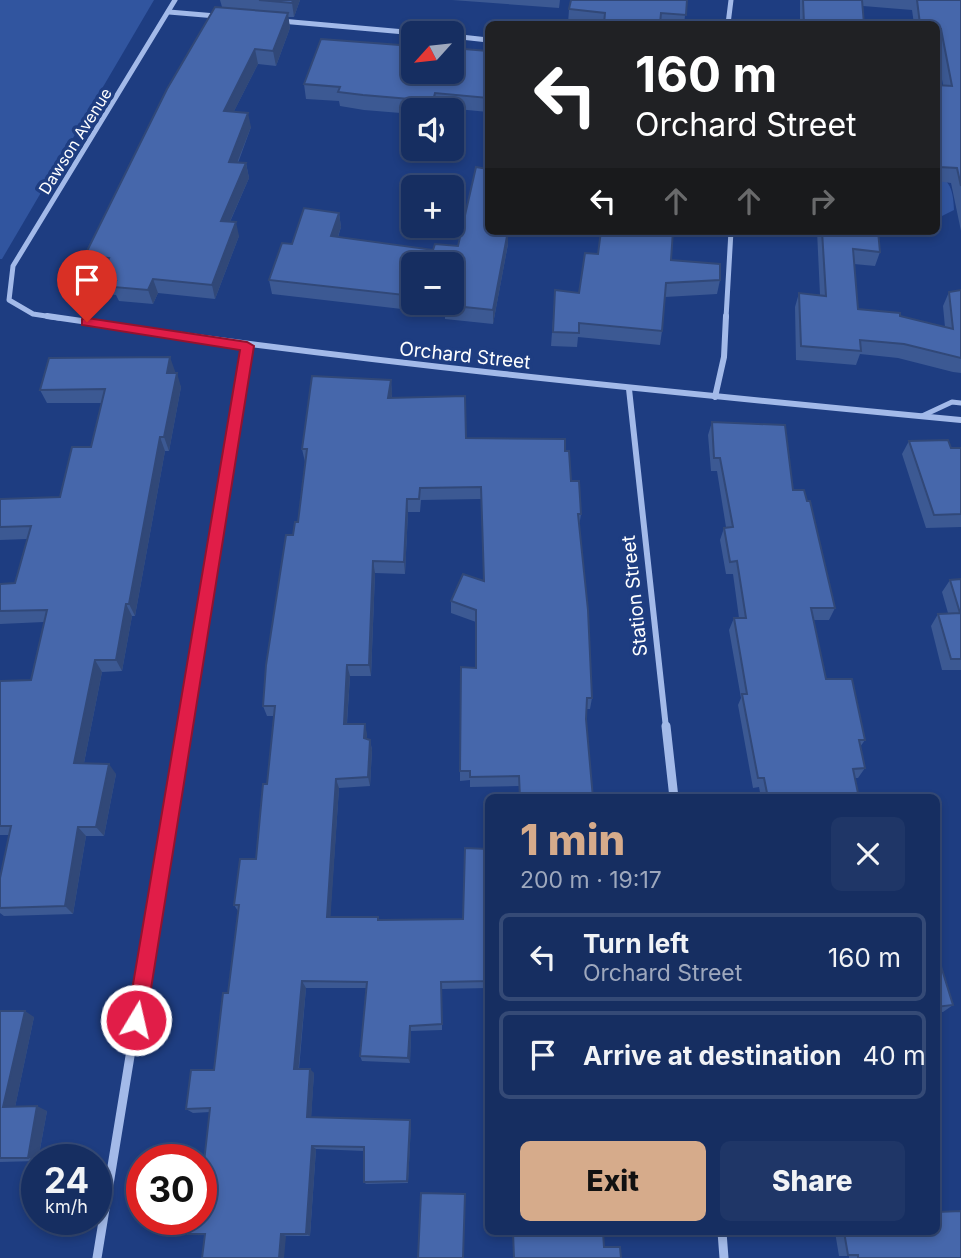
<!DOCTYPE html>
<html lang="en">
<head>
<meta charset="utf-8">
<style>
	body { margin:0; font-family:Inter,sans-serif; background:#1f3667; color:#f1f3f6; height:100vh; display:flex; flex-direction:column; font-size:26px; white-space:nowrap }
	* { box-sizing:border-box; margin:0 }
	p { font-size:23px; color:#9ea8bd }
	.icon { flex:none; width:38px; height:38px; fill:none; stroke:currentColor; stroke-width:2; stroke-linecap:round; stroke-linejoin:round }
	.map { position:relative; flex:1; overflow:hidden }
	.details { position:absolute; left:485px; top:794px; width:455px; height:441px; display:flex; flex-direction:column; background:#162e61; border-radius:10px; box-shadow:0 4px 10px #0003,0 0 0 2px #354a76 }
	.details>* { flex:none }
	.guide { position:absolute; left:485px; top:21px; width:455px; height:214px; border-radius:10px; box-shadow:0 4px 10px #0003,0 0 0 2px #354a76; background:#202124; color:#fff; overflow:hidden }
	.needle { width:46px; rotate:243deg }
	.controls { position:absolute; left:401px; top:21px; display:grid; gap:14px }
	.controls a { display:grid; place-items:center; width:63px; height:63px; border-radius:10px; background:#162e61; box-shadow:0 4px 10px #0003,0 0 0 2px #354a76; font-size:35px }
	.speed { position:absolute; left:21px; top:1144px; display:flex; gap:14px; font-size:35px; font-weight:700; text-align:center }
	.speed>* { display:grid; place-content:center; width:91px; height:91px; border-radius:50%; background:#162e61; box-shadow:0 4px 10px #0003,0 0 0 2px #354a76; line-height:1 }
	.speed small { font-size:18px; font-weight:400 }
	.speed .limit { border:10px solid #d22; background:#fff; color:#111 }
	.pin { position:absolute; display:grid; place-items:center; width:60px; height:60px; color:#fff; margin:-72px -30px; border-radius:50% 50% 50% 0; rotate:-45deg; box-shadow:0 0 7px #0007 }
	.pin .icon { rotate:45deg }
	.me { position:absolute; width:77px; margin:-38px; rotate:9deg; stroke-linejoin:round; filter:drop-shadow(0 0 5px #0008) }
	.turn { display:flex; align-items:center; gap:24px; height:147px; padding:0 35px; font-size:32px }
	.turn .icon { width:91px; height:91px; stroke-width:2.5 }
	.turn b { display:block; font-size:49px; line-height:60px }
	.lanes { display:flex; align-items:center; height:66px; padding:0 35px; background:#0003; justify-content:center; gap:35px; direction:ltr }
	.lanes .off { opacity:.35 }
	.round { display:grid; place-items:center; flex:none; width:74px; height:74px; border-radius:10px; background:#1f3667 }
	.headline { display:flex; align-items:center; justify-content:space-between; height:119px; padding:0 35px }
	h1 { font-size:42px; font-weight:800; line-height:52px; color:#d6ab8b }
	.button { display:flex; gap:14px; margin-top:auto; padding:14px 35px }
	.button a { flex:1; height:80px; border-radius:10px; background:#d6ab8b; color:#111; font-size:28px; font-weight:800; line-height:80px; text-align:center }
	.button a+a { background:#1f3667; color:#f1f3f6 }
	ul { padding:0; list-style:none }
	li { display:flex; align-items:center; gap:21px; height:88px; margin:0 14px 10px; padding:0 21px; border:4px solid #354a76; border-radius:10px }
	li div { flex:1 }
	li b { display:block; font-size:26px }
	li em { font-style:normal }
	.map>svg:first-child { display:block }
</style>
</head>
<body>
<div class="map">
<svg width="961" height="1258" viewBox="0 0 961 1258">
	<rect width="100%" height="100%" fill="#1e3d81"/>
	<g fill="#31559f">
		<polygon points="0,0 154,0 2,259 0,259"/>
		<path d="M936,173C952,182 953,193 954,210L936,219Z"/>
	</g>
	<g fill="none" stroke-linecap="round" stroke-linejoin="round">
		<polyline stroke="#a3bae9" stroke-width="5" points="922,416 952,402 961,403"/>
		<g stroke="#a3bae9" stroke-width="5">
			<polyline points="169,12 216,16"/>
			<polyline points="281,21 416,33"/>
			<polyline points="728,24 731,0"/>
			<polyline points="452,36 488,40"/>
			<polyline points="59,318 33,314 9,300 13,266 175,0"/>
			<polyline points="726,318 731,231"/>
		</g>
		<g stroke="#a3bae9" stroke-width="6">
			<path d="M47,316C351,361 656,391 961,420"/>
			<polyline points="629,389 666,728"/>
			<polyline points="715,397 724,357 726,316"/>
			<polyline points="184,728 247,346"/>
		</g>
		<g stroke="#a3bae9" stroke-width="9">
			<polyline points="666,726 674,798"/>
			<polyline points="722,1232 724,1258"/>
			<polyline points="97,1258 184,726"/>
		</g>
	</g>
	<g fill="#3c5993" fill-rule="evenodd">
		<polygon points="220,0 300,0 294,17 288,17 290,28 276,66 258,64 234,111 251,127 238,163 246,163 249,178 230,222 239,236 215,299 158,293 153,304 119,301 116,295 104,294 99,280 103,271 91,270 85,255 222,7"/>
		<polygon points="452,0 560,0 559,8"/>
		<polygon points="687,0 684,24 568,24 569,9"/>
		<polygon points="800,0 961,0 961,231 951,183 936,181 936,85 943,85 936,45 936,24 914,24 912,10 863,6 864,24 800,24"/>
		<polygon points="488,51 488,112 436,107 435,110 413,110 413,114 364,110 340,106 339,101 306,99 304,84"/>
		<path d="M339,213L341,227L338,237L433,250L458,246L488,231H519L518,232L508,231V244L493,324L445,319V314L272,294L269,280L292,244ZM413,264L452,303H413Z"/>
		<polygon points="817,231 878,231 880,252 875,266 854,264 858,309 900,316 945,327 943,306 949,292 961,290 961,373 953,372 898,358 860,354 856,365 796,360 795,307 799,293 820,295"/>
		<polygon points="598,254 671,260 720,280 717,294 665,297 662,331 660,345 578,337 577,347 551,346 555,290 579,293"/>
		<polygon points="175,371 174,373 181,387 169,451 165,451 135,616 132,616 122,671 102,672 84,763 116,774 104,836 86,836 73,914 4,916 0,913 0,878 9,835 0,835 0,681 31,680 44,622 0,624 0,584 15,583 27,539 0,540 0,499 60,497 91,447 102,403 47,403 40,390"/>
		<polygon points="391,380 392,398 466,438 565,451 571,481 581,514 579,527 592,698 590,709 586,709 586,719 593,798 519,798 519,786 470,787 470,780 460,781 460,771 476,668 476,622 451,613 451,601 484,581 481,499 421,500 420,512 408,512 405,574 375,573 371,676 350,676 347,724 367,734 366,739 370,740 372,750 370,786 339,788 330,917 378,917 379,920 463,919 488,849 488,988 442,989 442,1030 411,1031 410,1063 362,1061 360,1056 366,988 306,988 299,1069 314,1073 311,1117 410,1120 411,1124 408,1183 366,1184 364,1182 364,1151 316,1149 310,1236 195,1235 188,1234 204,1162 210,1112 193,1113 186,1109 214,1070 228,993 238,911 234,905 256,859 267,784 274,716 267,716 263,706 293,535 298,522 305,462 302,449"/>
		<polygon points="712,422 793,490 835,608 829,620 813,620 826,679 865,740 860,747 865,768 858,778 855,778 859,798 761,798 759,787 753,788 738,705 741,698 729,630 734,618 739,618 733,574 726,574 720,540 724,528 726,527 717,471 711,471 708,435"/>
		<polygon points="909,441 951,448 961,448 961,527 926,528 902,454"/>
		<polygon points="961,579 961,670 942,670 931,626 938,614 948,613 942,592 950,580"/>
		<polygon points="936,963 953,1005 943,1012 936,1012"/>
		<polygon points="0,1011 34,1017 15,1107 47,1111 38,1160 37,1161 0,1162"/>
		<polygon points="835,1232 936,1232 961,1258 849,1258 849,1256 839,1256"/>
	</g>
	<g fill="#314878">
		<polygon points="293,0 300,0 294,17 292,3"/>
		<polygon points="288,13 290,28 276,66 273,51"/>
		<polygon points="255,49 258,64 227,125 224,111"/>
		<polygon points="435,93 436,107 435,110 433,110 433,101"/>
		<polygon points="248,113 251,127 232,176 229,162"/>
		<polygon points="246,163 249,178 224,235 221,221"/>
		<polygon points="339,213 341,227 333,251 331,236"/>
		<polygon points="236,222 239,236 215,299 212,285"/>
		<polygon points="508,231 508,244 493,324 493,310"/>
		<polygon points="153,279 158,293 153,304 148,290"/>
		<polygon points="170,357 175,371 172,387 167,373"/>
		<polygon points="177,373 181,387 169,451 164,437"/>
		<polygon points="391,380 392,394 390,411 388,398"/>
		<polygon points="160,437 165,451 135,616 129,604"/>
		<polygon points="407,499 408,512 405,574 404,562"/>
		<polygon points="373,561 375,573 371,676 369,665"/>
		<polygon points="126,604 132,616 122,671 116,660"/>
		<polygon points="95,660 102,672 82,773 74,763"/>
		<polygon points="347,665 350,676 346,735 344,724"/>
		<polygon points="365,724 367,734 366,748 364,738"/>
		<polygon points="370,740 372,750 370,786 368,777"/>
		<polygon points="109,764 116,774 104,836 96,827"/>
		<polygon points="336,779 339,788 330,925 327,917"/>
		<polygon points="78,827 86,836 73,914 65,906"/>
		<polygon points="302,981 306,988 298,1074 294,1069"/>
		<polygon points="25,1011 34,1017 14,1112 3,1107"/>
		<polygon points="410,1026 411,1031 410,1063 408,1058"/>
		<polygon points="310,1069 314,1073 311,1121 307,1117"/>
		<polygon points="37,1106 47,1111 38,1160 37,1160 28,1158"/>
		<polygon points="410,1120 411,1124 408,1183 407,1181"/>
		<polygon points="312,1146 316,1149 310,1236 306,1234"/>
		<polygon points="281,1234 286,1236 284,1258 279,1258"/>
	</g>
	<g fill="#4667ab" stroke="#314878" stroke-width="2">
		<polygon points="259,0 293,0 292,3"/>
		<polygon points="571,0 687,0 686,15 661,13 660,24 604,24 605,13 569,9"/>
		<polygon points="803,0 862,0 864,24 804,24"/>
		<polygon points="917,0 961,0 961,186 957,168 939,167 936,159 936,85 952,86 941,29 936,29 936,24 920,24"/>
		<polygon points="215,7 288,13 273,51 255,49 224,111 248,113 229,162 246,163 221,221 236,222 212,285 153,279 148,290 113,287 116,281 99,280 109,258 85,255 167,89"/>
		<polygon points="321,39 413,46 413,72 452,72 452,48 488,51 488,98 435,93 433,101 363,95 338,92 340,87 304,84"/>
		<polygon points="476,167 488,169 488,231 508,231 493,310 445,305 445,303 452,303 452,264 413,264 413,296 269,280 282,243 292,244 304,208 339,213 331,236 433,250 435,244 458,246"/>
		<polygon points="601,231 673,231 671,260 720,264 720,280 666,283 662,331 579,323 579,333 553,332 555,290 579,293 585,253 598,254"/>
		<polygon points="822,231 878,231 880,252 853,249 858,309 900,313 900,316 953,329 949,292 961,290 961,358 904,344 860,340 861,351 801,346 799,293 826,296"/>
		<polygon points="170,357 167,373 177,373 164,437 160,437 129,604 126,604 116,660 95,660 74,763 109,764 96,827 78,827 65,906 0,908 0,878 11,826 0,826 0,681 31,680 47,610 0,611 0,584 15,583 31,526 0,527 0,499 60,497 72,447 91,447 105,389 40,390 49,358"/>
		<polygon points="312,376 391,380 388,398 465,396 466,438 565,439 565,451 569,451 571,481 579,481 581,514 578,514 588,610 592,698 587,698 586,719 593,798 520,798 519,776 470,777 470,771 460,771 461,667 476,668 476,610 451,601 463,574 484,581 481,487 420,488 419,499 407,499 404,562 373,561 369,665 347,665 344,724 365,724 364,738 370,740 368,777 336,779 327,917 378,917 378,920 463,919 465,848 488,849 488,981 441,982 442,1024 410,1026 408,1058 360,1056 367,982 302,981 294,1069 310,1069 307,1117 410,1120 407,1181 364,1182 364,1147 312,1146 306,1234 281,1234 279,1258 202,1258 205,1234 188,1234 190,1220 201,1220 201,1162 204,1162 210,1108 186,1109 191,1070 214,1070 223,993 228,993 239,905 234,905 240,859 256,859 263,784 267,784 275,706 263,706 266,665 286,535 293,535 295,522 298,522 307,449 302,449"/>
		<polygon points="712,422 785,425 793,490 804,490 807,501 810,501 835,608 811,608 826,679 852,679 865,740 859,740 865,768 853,769 859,798 768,798 764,778 758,778 742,694 747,694 734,618 746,618 737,561 730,562 724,528 733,527 720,458 714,458"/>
		<polygon points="948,440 951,448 961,448 961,514 934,515 909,441"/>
		<polygon points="961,579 961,659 951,659 938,614 960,613 950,580"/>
		<polygon points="936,963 940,963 953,1005 936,1007"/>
		<polygon points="0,1011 25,1011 3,1107 37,1106 28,1158 0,1158"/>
		<polygon points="421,1193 465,1194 463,1258 418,1258"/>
		<polygon points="961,1211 961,1258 858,1258 858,1255 848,1255 844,1232 936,1232 936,1212"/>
		<polygon points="513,1232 603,1232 604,1247 620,1247 621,1258 514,1258"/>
	</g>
	<polygon fill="#e11d48" stroke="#92132f" stroke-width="2" points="87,318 247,342 254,346 146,1020 143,1027 136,1030 129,1027 127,1020 240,350 82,325 82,319"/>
	<g text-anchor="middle" stroke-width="7" stroke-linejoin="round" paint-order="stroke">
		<g font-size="16" fill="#fff" stroke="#1e3d81">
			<text transform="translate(75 141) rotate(-58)" y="6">Dawson Avenue</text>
		</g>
		<g font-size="19" fill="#fff" stroke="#1e3d81">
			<text transform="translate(465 355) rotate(6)" y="7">Orchard Street</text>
			<text transform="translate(634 596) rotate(-96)" y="7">Station Street</text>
		</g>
	</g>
</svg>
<div class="controls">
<a><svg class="needle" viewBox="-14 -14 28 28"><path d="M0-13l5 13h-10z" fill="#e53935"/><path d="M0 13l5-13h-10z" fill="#9ea8bd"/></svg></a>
<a><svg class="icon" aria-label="sound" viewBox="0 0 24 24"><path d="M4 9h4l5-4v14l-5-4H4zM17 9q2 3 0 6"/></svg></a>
<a>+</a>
<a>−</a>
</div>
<div class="speed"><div>24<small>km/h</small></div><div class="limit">30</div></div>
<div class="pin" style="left:87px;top:322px;background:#d93025"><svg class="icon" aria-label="arrive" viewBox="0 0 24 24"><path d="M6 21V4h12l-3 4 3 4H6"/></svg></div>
<svg class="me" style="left:136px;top:1020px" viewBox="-20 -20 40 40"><circle r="17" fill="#e11d48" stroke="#fff" stroke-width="3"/><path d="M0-11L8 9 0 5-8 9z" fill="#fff"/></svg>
<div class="guide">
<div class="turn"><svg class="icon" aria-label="left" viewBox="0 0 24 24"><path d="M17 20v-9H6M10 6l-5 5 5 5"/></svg><div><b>160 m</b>Orchard Street</div></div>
<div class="lanes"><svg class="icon" aria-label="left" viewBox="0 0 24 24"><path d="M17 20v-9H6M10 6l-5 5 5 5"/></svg><svg class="icon off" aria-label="ahead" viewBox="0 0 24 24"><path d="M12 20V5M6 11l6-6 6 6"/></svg><svg class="icon off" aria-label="ahead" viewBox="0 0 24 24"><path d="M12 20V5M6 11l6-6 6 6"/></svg><svg class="icon off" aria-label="right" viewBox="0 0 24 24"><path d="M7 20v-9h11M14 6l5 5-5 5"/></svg></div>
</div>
<section class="details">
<div class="headline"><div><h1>1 min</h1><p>200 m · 19:17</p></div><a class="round"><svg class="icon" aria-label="close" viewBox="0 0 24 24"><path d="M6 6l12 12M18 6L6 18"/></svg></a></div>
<ul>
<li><svg class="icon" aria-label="left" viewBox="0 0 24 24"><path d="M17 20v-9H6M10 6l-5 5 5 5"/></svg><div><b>Turn left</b><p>Orchard Street</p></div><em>160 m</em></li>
<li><svg class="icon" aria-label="arrive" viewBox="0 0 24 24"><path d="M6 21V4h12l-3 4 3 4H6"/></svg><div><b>Arrive at destination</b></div><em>40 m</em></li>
</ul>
<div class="button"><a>Exit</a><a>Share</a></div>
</section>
</div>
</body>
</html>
